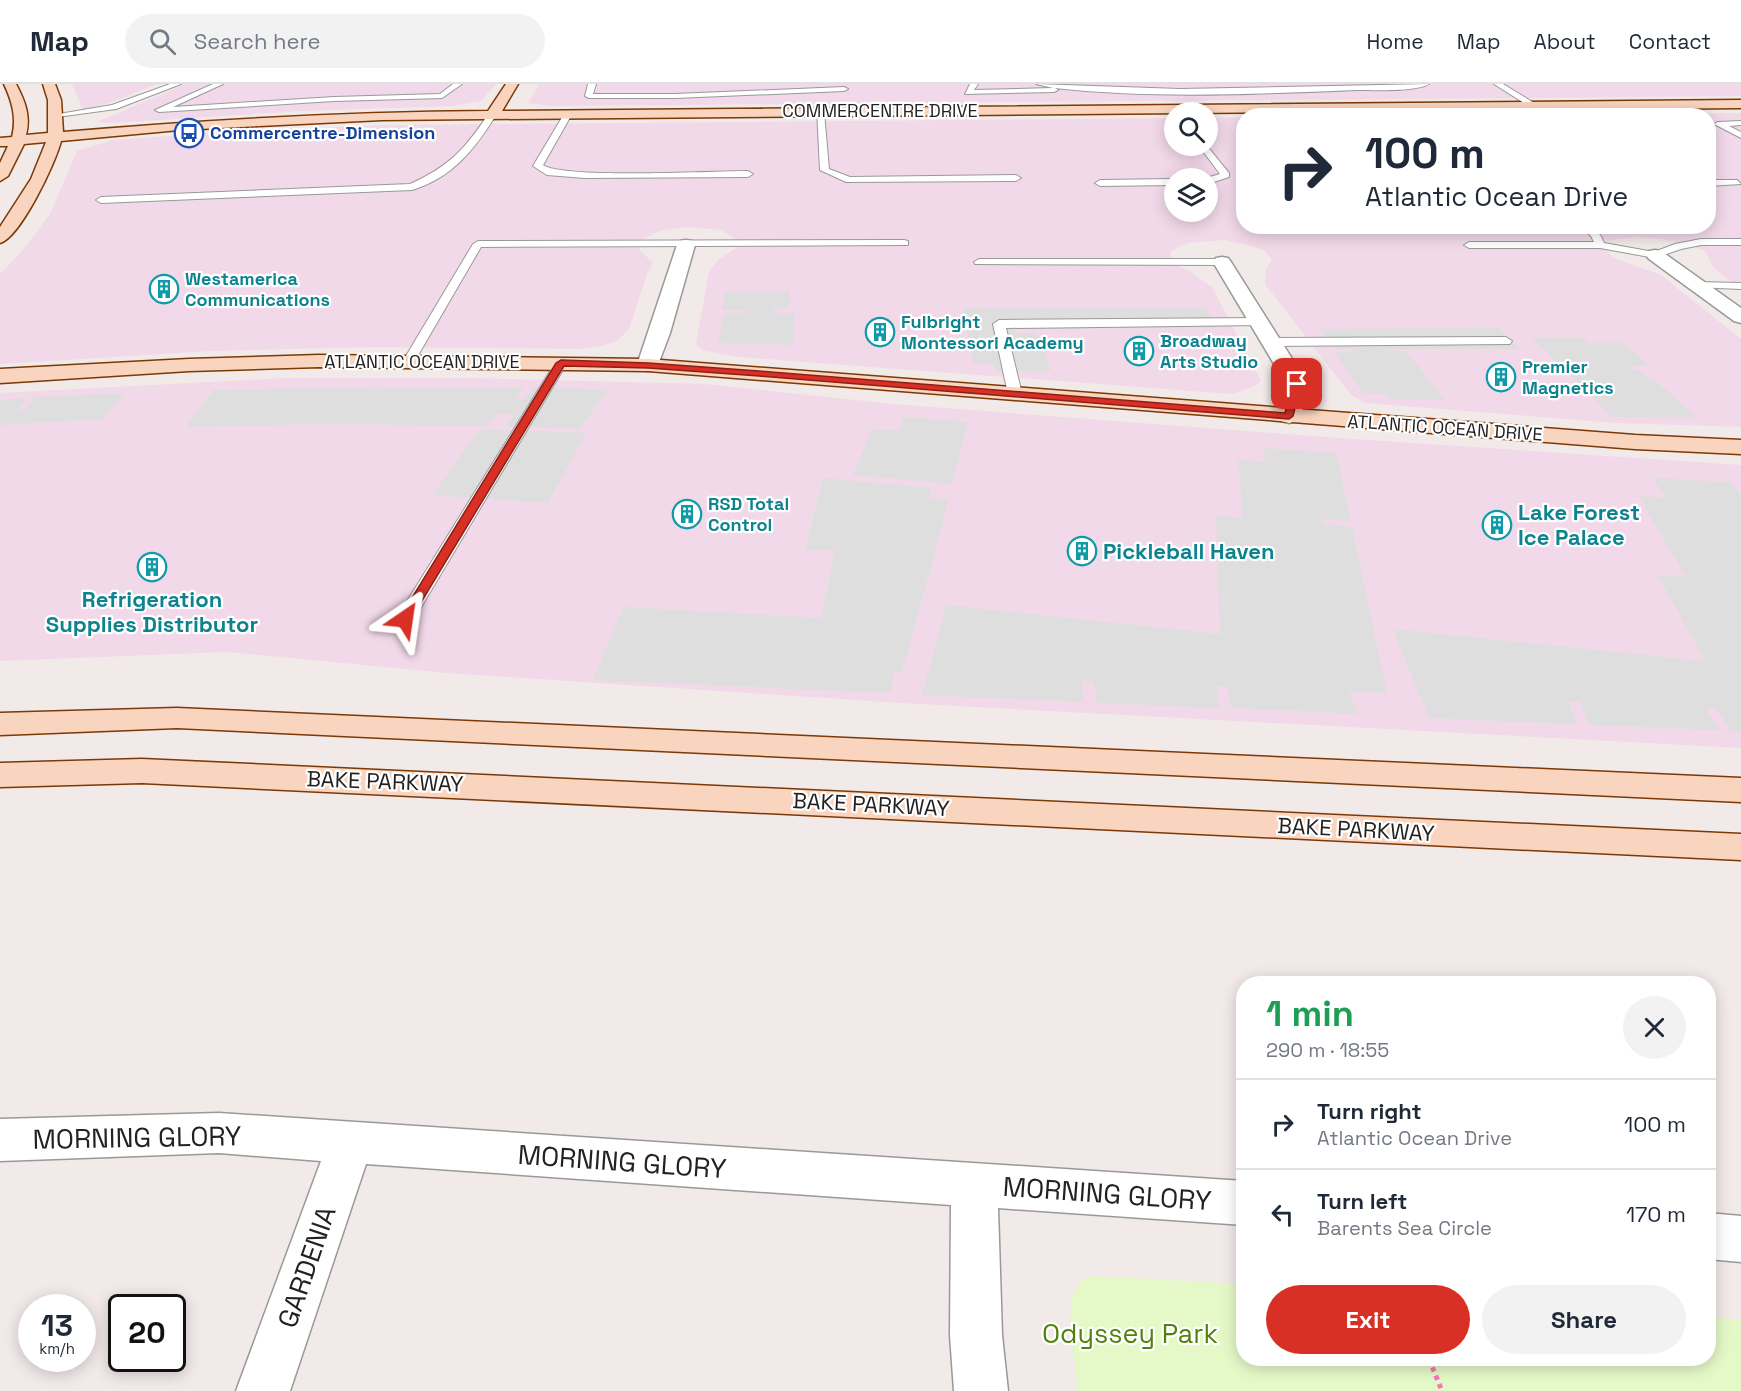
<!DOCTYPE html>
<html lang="en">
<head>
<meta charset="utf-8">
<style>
	body { margin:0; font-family:"Space Grotesk",sans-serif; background:#f2f2f3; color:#1f2937; height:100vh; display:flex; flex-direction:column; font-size:22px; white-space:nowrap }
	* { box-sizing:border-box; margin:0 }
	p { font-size:20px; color:#747a83 }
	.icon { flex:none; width:33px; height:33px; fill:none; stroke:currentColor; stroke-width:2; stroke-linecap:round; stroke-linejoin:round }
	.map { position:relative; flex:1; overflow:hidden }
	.details { position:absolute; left:1236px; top:892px; width:480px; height:390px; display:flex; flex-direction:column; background:#fff; border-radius:24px; box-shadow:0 3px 15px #0003 }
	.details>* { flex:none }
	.banner { position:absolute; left:1236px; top:24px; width:480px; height:126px; border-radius:24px; box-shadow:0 3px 15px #0003; background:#fff; color:#1f2937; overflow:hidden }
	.buttons { position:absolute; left:1164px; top:18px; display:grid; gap:12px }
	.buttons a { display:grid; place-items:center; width:54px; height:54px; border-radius:50%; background:#fff; box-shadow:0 3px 15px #0003; font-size:30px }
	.speed { position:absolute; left:18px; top:1210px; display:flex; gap:12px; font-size:30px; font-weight:700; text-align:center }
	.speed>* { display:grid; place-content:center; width:78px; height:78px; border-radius:50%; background:#fff; box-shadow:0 3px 15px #0003; line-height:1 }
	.speed small { font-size:15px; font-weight:400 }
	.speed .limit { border:3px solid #111; border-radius:9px; background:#fff; color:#111 }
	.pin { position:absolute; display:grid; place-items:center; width:51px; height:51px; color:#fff; margin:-26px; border-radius:12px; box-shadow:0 3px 9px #0006 }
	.me { position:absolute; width:66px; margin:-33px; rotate:32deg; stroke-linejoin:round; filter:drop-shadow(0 0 4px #0008) }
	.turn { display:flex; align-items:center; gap:21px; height:126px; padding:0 30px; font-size:27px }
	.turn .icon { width:78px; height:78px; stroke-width:2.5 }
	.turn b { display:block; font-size:42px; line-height:51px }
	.round { display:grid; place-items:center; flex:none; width:63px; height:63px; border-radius:32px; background:#f2f2f3 }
	.overview { display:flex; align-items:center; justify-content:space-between; height:102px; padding:0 30px }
	h1 { font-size:36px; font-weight:700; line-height:45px; color:#1e9e55 }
	.button { display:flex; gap:12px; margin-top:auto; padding:12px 30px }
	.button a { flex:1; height:69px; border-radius:36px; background:#d93025; color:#fff; font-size:24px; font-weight:700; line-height:69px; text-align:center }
	.button a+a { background:#f2f2f3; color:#1f2937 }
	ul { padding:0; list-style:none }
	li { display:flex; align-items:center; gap:18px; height:90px; padding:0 30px; border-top:2px solid #e0e1e3 }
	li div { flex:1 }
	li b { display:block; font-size:22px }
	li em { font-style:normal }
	header { display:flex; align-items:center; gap:36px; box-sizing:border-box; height:84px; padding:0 30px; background:#fff; border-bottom:2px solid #e0e1e3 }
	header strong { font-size:28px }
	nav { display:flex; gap:33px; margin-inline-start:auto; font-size:21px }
	.search { width:420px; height:54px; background:#f2f2f3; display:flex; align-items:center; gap:15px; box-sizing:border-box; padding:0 21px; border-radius:33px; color:#747a83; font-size:22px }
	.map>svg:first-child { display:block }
</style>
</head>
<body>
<header>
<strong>Map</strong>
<div class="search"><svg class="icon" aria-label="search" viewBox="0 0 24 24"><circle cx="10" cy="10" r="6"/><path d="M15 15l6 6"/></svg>Search here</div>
<nav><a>Home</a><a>Map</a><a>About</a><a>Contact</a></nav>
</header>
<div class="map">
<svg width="1741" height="1307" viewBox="0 0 1741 1307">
	<rect width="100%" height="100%" fill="#f2e9e9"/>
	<g fill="#f2d9e9" fill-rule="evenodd">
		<polygon points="72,0 157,0 112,18 83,26"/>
		<polygon points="186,0 496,0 481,17 453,22 304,27 110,39 97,38"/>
		<polygon points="539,0 1741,0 1741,12 551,22 528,19"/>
		<path d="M1741,29V206L1714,184L1705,167L1694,162L1661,155L1634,153L1607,157L1603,164L1614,174L1661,191L1741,255V343L1616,339L1365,319L1351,311L1265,200L1266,184L1272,176L1265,167L1252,162L1224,156L1187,159L1171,167V173L1173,180L1188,186L1212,203L1261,297L1253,303L1232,310L739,273L702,266L696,260L709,187L719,175L738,163L740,158L722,146L686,143L659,147L638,158V162L641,168L653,178L647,190L629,245L617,257L602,262L582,265L376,263L211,267L0,280V190L22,167L50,130L77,67L113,56L238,47L387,41L1174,34V62H1208V34L1243,33L1244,142H1708V32L1470,31ZM1174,94H1208V128H1174Z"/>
		<polygon points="286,294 472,294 705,300 893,320 1339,354 1741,381 1741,664 901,619 447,589 227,568 0,577 0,309"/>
	</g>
	<path fill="#e5f9c8" d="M1097,1192L1243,1200L1244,1275H1708L1709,1233L1741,1236V1307H1078C1076,1282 1061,1217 1080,1199C1084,1194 1091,1193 1097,1192Z"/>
	<g fill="#dedede">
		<polygon points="726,207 790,207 789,223 775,223 774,229 795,229 793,261 718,259 724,229 745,229 746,227 722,226"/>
		<polygon points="963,224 1206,224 1216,244 1015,245 1016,249 1038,249 1051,287 996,287 994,280 973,279"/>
		<polygon points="1499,244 1519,265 1384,265 1385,267 1406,267 1445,316 1391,316 1386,310 1364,310 1335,269 1355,268 1353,265 1335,265 1320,245"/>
		<polygon points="1532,254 1582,254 1589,259 1623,259 1648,281 1629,282 1634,286 1639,287 1652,298 1657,298 1696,333 1612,333"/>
		<polygon points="372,303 523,304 517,315 524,315 534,303 607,306 580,345 506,342 514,330 496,330 488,342 328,340 186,343 213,306"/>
		<polygon points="125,309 103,335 0,341 0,316 27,314 18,326 25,325 35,313"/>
		<polygon points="903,333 968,338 952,400 853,391 872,345 898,347"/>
		<polygon points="480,345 586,349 548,419 432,411"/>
		<polygon points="1264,364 1337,369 1350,437 1321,435 1322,440 1352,443 1387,609 1350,607 1357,630 1231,624 1227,603 1217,602 1219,624 1097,619 1094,597 1081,597 1084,618 922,611 946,521 1220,550 1216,431 1243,434 1238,376 1265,378"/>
		<polygon points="823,394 932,404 929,414 949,416 902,588 894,588 890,609 593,596 624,523 821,534 835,467 805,465"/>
		<polygon points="1652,394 1730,398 1741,411 1741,648 1731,647 1716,624 1706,625 1719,646 1590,641 1579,618 1568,618 1578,640 1429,634 1393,545 1705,577 1658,491 1685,492 1638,411 1666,414"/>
	</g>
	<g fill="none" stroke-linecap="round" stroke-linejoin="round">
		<g stroke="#999" stroke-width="2">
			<g id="lane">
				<polygon points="170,0 181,0 116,25 57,33 53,31 112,21"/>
				<polygon points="213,0 223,0 173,23 334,13 440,10 453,0 462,0 442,14 334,17 159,28 155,26"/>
				<polygon points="588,0 596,0 593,10 675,10 844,3 848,5 844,7 675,14 589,14 585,12"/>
				<path d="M970,0H978L974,6L1053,4L1036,0L1180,5L1429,0C1416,8 1374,6 1357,6C1257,10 1154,15 1055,4L1058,6L1054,8L965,10Z"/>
				<polygon points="1494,0 1503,0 1539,22 1532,24"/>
				<polygon points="1366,21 1380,32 1371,32 1362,23"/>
				<polygon points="1435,21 1451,32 1441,32 1431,23"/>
				<polygon points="817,26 824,28 829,85 850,93 1016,91 1021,94 1016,97 846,98 820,86"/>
				<path d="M568,28L572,30L543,81C563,95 714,87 748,87L753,90L748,93L585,94L547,91L533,82L564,30Z"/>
				<path d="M489,29L496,31C475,65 452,94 412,106L101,119L96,116L101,113L410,100C450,82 465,65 489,29Z"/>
				<polygon points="1741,37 1741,41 1729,42 1741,48 1741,54 1714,40 1718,38"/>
				<polygon points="1199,62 1207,62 1229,89 1229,93 1208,100 1206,94 1220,90"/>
				<polygon points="1174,95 1174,101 1100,102 1095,99 1100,96"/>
				<polygon points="1708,96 1737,96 1741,100 1708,102"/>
				<path d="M1579,142C1593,142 1599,146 1604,159L1654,168L1675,160L1701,155H1741V161H1701L1681,165L1655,174L1600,164H1469L1464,161L1469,158H1594L1591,152Z"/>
				<polygon points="904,156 908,157 908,161 481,163 413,280 405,280 403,277 473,160 478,157"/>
				<polygon points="979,175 1222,175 1227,178 1222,181 975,180 974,178"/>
				<polygon points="1697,198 1741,199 1741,205 1693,203 1693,199"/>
				<polygon points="1260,234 1266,238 1264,241 1006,244 1022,310 1015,314 1008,310 993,240 999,236"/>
				<polygon points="1506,253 1512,257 1510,260 1271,262 1265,258 1271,254"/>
				<polygon points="561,275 567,279 414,535 411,539 399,539 396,535 555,279"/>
			</g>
		</g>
		<g stroke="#999" stroke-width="3">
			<g id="street">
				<polygon points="686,156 692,157 695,161 670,249 656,286 648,287 640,286 637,281 677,161 680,157"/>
				<polygon points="1655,166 1661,167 1741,224 1741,239 1734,237 1649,175 1646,171 1649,167"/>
				<polygon points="1222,173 1228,174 1231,178 1308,300 1301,332 1297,337 1289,339 1281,337 1277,332 1286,300 1213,178 1216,174"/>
				<polygon points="219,1029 1244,1097 1244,1141 998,1124 1002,1251 1008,1307 954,1307 950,1251 951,1121 366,1080 290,1307 236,1307 321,1077 219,1069 0,1077 0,1035"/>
				<polygon points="1708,1129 1741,1132 1741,1178 1708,1175"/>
			</g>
		</g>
		<g stroke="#7b3906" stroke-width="3">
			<g id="secondary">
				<path d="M4,0H16C25,17 31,32 26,51L48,49V16L43,0H55L61,16L63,48C204,36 346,28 488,27L506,0H518L502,27L1741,16V24L382,36L179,46L61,57C56,78 20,154 0,159V143L31,95L46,58L24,60L8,92L0,97V79L8,62H0V54L12,53C17,34 12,17 4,0Z"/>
				<polygon points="319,271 648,275 1635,351 1741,356 1741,370 1635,365 648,287 319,283 189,287 0,299 0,285 189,275"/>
				<polygon points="177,624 1741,694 1741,718 177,644 0,651 0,629"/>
				<polygon points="142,675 1741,750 1741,776 142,699 0,703 0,679"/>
			</g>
		</g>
		<polyline stroke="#f973bf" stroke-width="5" stroke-dasharray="4.5 4.5" stroke-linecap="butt" points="1429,1275 1442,1307"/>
		<use href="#lane" fill="#fff" fill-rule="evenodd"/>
		<use href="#street" fill="#fff" fill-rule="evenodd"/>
		<use href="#secondary" fill="#f9d5bf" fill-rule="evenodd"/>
	</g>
	<polygon fill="#d93025" stroke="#8d1f18" stroke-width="1.5" points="561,276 648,279 759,287 1285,329 1292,300 1297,298 1301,300 1293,332 1289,335 759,292 648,284 564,282 411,535 405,539 401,537 399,535 556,279"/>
	<defs>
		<g id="bus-ring" transform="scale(1.5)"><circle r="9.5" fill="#fff" stroke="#1a4fb4" stroke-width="1.5"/><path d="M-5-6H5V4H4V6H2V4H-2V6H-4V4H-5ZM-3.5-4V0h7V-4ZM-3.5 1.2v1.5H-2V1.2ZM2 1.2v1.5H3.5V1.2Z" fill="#1a4fb4"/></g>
		<g id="building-ring" transform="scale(1.5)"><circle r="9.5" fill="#fff" stroke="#0f9aa8" stroke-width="1.5"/><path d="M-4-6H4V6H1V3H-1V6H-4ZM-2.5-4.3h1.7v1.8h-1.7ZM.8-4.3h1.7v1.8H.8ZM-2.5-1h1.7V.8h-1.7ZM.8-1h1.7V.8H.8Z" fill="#0f9aa8"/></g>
	</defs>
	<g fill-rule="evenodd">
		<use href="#bus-ring" x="189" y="49"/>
		<use href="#building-ring" x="164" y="205"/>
		<use href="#building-ring" x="880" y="248"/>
		<use href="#building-ring" x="1139" y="267"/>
		<use href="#building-ring" x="1501" y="293"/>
		<use href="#building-ring" x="687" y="430"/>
		<use href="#building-ring" x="1497" y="441"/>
		<use href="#building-ring" x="1082" y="467"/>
		<use href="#building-ring" x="152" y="483"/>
	</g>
	<g text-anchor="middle" stroke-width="4.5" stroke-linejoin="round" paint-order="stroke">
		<g font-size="18" fill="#222" stroke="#fff">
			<text x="880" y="33">COMMERCENTRE DRIVE</text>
			<text x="422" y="284">ATLANTIC OCEAN DRIVE</text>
			<text transform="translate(1445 344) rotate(4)" y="6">ATLANTIC OCEAN DRIVE</text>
		</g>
		<g font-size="18" font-weight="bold" fill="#164399" stroke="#fff" text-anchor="start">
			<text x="210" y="55">Commercentre-Dimension</text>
		</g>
		<g font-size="18" font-weight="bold" fill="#0d838f" stroke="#fff" text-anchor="start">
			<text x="185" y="201">Westamerica<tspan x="185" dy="21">Communications</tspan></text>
			<text x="901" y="244">Fulbright<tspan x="901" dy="21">Montessori Academy</tspan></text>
			<text x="1160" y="263">Broadway<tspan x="1160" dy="21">Arts Studio</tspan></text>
			<text x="1522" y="289">Premier<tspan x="1522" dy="21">Magnetics</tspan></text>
			<text x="708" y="426">RSD Total<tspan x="708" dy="21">Control</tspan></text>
		</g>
		<g font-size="22" font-weight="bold" fill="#0d838f" stroke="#fff" text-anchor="start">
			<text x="1518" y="436">Lake Forest<tspan x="1518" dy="25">Ice Palace</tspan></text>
			<text x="1103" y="475">Pickleball Haven</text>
			<text x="152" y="523" text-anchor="middle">Refrigeration<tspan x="152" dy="25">Supplies Distributor</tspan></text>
		</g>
		<g font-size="22" fill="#222" stroke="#fff">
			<text transform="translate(385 697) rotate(2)" y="8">BAKE PARKWAY</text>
			<text transform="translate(871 720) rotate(3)" y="8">BAKE PARKWAY</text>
			<text transform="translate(1356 745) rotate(3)" y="8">BAKE PARKWAY</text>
		</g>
		<g font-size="27" fill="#222" stroke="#fff">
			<text transform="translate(137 1054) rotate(-1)" y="9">MORNING GLORY</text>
			<text transform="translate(622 1078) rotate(4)" y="9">MORNING GLORY</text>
			<text transform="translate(1107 1110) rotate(4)" y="9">MORNING GLORY</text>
			<text transform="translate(307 1183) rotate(-71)" y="9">GARDENIA</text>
		</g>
		<g font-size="27" fill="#52820d" stroke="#fff">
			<text x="1130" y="1259">Odyssey Park</text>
		</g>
	</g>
</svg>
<div class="buttons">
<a><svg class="icon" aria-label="search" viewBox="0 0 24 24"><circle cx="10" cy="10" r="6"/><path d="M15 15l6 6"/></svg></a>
<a><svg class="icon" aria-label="layers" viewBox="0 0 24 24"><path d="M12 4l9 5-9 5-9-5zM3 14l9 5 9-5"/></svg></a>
</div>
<div class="speed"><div>13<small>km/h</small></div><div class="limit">20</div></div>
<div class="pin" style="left:1297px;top:300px;background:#d93025"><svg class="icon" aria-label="arrive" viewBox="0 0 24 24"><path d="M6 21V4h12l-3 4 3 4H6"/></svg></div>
<svg class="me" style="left:405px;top:535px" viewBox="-20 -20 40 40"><path d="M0-17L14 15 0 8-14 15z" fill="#d93025" stroke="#fff" stroke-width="4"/></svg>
<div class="banner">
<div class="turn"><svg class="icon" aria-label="right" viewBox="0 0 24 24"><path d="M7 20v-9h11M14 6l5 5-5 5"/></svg><div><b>100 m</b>Atlantic Ocean Drive</div></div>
</div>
<section class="details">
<div class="overview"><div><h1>1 min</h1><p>290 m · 18:55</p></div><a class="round"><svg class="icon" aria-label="close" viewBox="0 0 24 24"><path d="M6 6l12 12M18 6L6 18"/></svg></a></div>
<ul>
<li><svg class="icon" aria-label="right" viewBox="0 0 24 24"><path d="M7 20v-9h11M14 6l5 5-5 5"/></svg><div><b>Turn right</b><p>Atlantic Ocean Drive</p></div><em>100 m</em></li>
<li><svg class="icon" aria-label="left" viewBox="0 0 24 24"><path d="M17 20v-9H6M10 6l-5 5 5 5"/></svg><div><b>Turn left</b><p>Barents Sea Circle</p></div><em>170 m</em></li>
</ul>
<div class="button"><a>Exit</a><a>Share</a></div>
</section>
</div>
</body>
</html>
